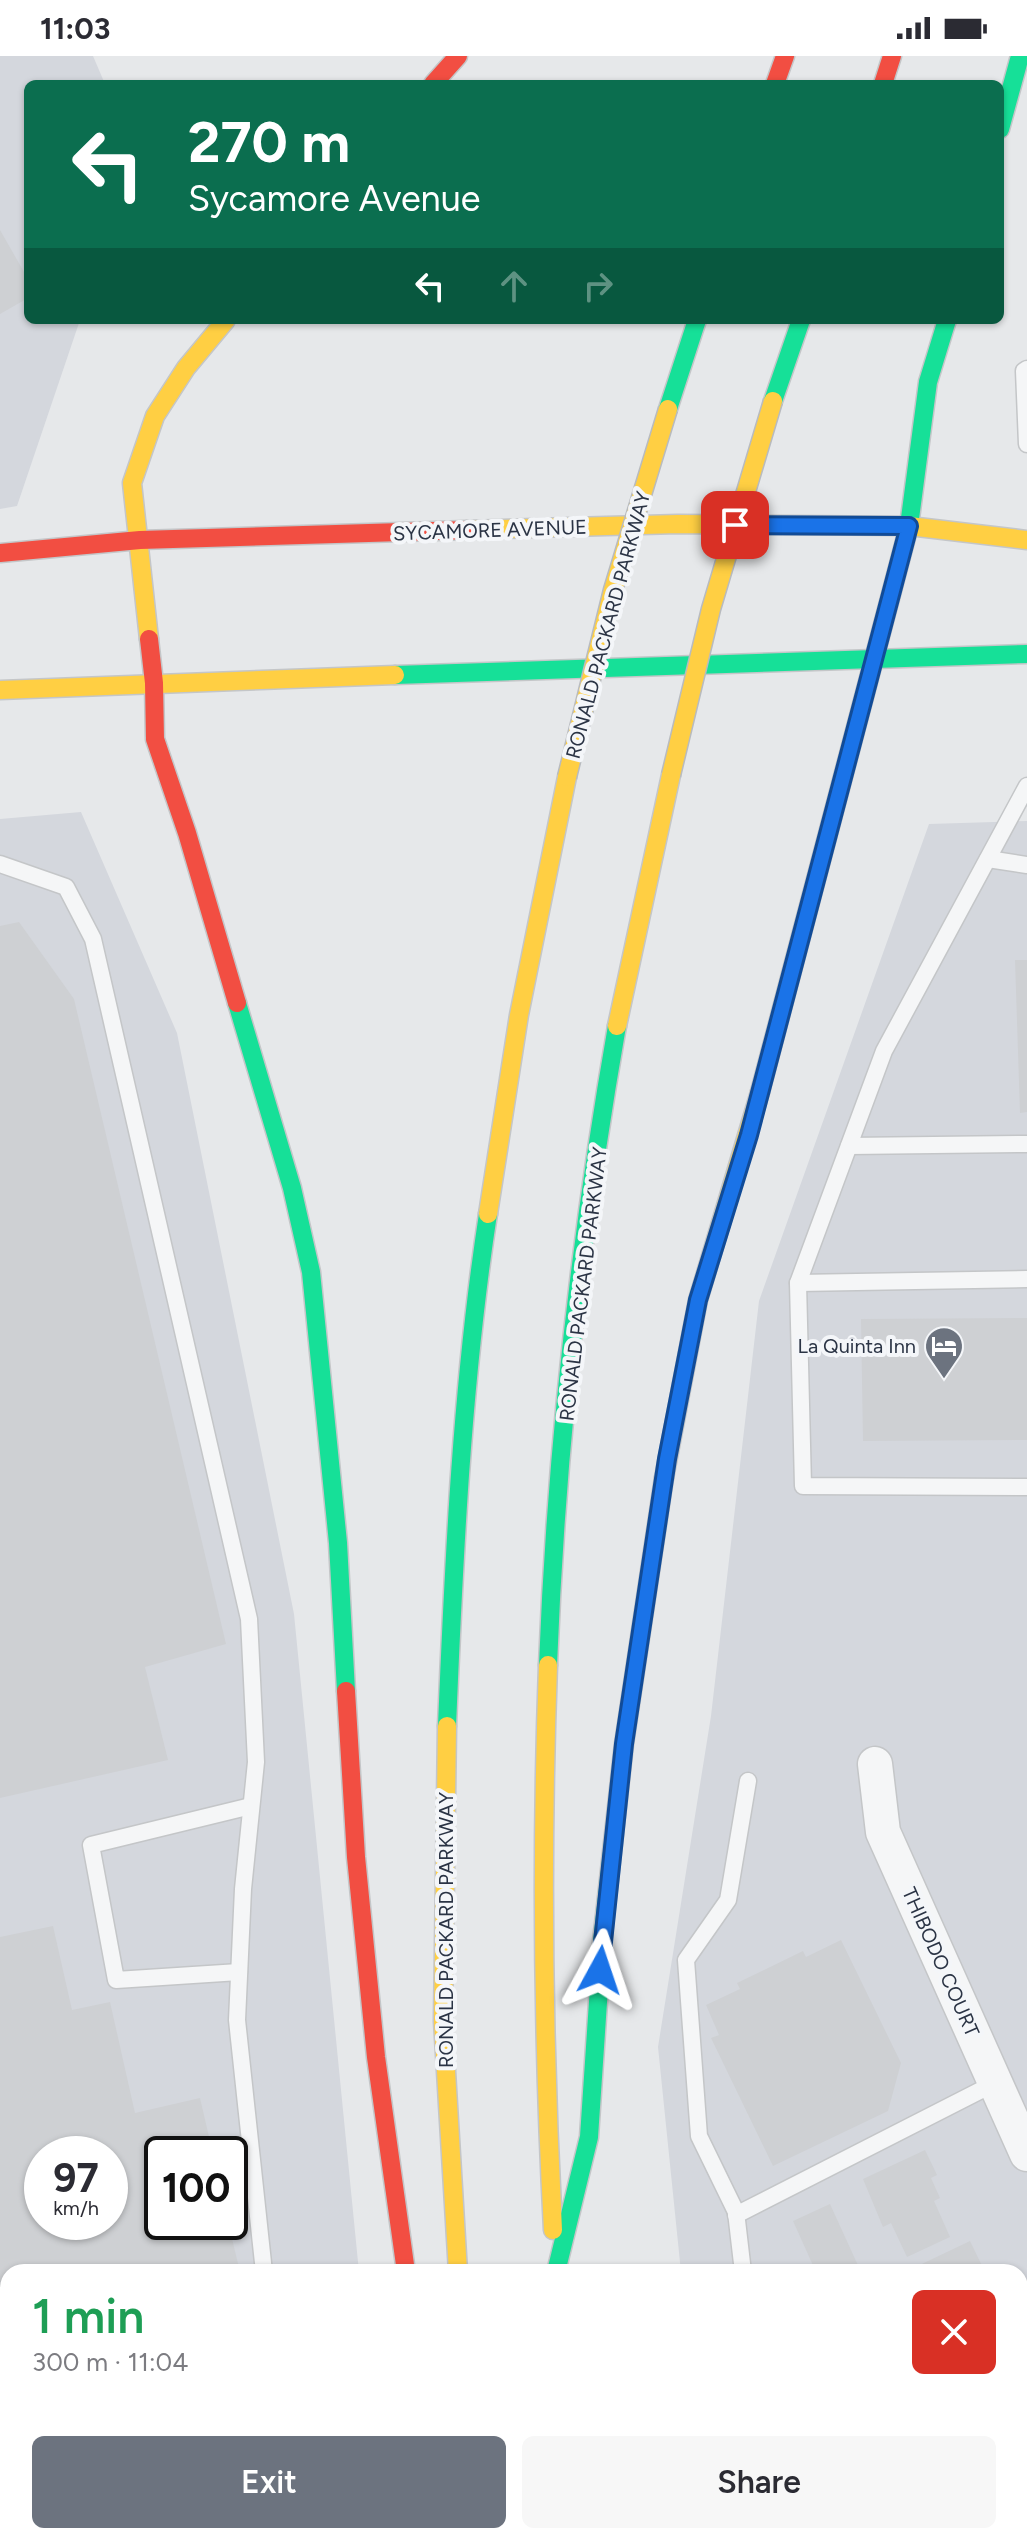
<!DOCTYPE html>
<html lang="en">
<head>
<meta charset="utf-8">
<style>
	body { margin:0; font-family:Figtree,sans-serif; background:#f7f7f7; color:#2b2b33; height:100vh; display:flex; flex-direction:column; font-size:30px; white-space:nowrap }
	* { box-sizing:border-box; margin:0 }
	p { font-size:26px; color:#7c7c81 }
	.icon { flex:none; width:44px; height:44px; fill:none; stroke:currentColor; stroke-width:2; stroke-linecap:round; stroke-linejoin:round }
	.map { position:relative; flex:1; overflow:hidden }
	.panel { position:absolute; left:0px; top:2208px; width:1028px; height:280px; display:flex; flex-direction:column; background:#fff; border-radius:24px 24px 0 0; box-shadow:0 2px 6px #0004 }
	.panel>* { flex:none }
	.guide { position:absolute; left:24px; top:24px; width:980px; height:244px; border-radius:12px; box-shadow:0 2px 6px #0004; background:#0b6e4f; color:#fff; overflow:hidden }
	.speed { position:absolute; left:24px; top:2080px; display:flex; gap:16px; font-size:40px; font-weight:700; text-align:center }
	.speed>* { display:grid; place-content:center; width:104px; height:104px; border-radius:50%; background:#fff; box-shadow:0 2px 6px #0004; line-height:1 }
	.speed small { font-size:20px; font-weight:400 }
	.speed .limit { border:4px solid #111; border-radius:12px; background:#fff; color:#111 }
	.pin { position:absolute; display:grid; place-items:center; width:68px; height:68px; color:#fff; margin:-34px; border-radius:16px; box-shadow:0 4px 12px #0006 }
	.me { position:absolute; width:88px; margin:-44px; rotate:5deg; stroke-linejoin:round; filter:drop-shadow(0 0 6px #0008) }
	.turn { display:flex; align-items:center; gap:28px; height:168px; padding:0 32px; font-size:36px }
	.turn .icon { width:104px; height:104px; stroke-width:2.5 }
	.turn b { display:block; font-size:56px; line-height:68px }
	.lanes { display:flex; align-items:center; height:76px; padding:0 32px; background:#0003; justify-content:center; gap:40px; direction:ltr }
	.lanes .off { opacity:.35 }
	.round { display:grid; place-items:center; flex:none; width:84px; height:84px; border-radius:12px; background:#f7f7f7 }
	.headline { display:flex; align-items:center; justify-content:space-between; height:136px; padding:0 32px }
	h1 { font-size:48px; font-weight:600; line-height:60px; color:#1e9e55 }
	.button { display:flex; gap:16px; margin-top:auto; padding:16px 32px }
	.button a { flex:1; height:92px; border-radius:12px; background:#6c737f; color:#fff; font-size:32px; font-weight:600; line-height:92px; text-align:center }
	.button a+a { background:#f7f7f7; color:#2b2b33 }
	.status { display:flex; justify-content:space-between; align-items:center; height:56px; padding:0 40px; background:#fff; direction:ltr }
	.status svg { height:22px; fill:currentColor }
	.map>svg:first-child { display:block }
</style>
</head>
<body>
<div class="status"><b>11:03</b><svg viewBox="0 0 49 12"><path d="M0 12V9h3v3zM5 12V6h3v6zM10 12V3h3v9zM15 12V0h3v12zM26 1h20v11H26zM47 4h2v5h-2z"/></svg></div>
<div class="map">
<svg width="1027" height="2488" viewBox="0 0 1027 2488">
	<rect width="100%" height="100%" fill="#e6e8ea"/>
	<g fill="#d4d7dd" fill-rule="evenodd">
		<polygon points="0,0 93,0 105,28 28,28 28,264 80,264 17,450 0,453"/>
		<path d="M81,756L177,977L294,1558L359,2216H8V2480H385L386,2488H0V763ZM42,2098H110V2166H42ZM162,2098H230V2166H162Z"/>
		<polygon points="1027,765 1027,2488 711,2488 710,2480 1020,2480 1020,2216 681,2216 658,1991 711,1660 759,1245 929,768"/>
	</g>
	<g fill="#ced0d3" fill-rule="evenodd">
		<polygon points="0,174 28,223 28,242 0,258"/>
		<polygon points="19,866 74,943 226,1588 145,1611 168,1704 0,1742 0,870"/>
		<polygon points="1015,904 1027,904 1027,1056 1020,1057"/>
		<polygon points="1027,1262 1027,1384 863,1385 861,1263"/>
		<path d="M53,1870L72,1954L110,1946L135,2057L200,2042L213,2098H162V2166H228L240,2216H8V2480H146L148,2488H0V1881ZM42,2098H110V2166H42Z"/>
		<polygon points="841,1884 901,2007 888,2055 773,2110 711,1982 719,1979 706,1949 740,1933 737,1927 803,1895 806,1901"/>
		<polygon points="925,2094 937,2119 931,2122 940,2142 934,2145 950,2181 907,2201 891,2167 883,2171 863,2123"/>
		<polygon points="830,2148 861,2216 816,2216 793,2165"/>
		<polygon points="970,2185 985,2216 905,2216"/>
		<polygon points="1020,2291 1027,2306 1027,2381 1020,2384"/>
		<polygon points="1020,2386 1027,2401 1027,2422 1020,2425"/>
	</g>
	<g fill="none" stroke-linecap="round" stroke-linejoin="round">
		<g stroke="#c4c6c8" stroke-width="19">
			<g id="lane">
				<polyline points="1027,313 1024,315 1027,388"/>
				<polyline points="1027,730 884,995 798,1227 803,1430 1027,1431"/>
				<polyline points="988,803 1027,809"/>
				<polyline points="0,808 66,831 93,883 249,1563 256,1706 243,1833 237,1964 264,2216"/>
				<polyline points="849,1090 1027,1088"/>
				<polyline points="798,1227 1027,1223"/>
				<polyline points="239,1916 116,1924 91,1789 251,1750"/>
				<polyline points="736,2159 995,2027"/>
				<polyline points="743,2216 736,2156 699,2080 686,1904 728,1844 748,1725"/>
				<polyline points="309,2480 310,2488"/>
				<polyline points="774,2480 775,2488"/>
				<polyline points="867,2480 871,2488"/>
			</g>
		</g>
		<g stroke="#c4c6c8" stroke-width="37">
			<polyline id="street" points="875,1708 883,1776 1027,2098"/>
		</g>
		<g stroke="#c4c6c8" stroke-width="21">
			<g id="fast">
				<polyline points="1000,73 1020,0"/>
				<polyline points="773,345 801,264"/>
				<polyline points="668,353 697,264"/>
				<polyline points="395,619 1027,598"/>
				<polyline points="237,947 292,1132 311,1216 338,1487 346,1635"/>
				<polyline points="760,1036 909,470 928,326 947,264"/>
				<path d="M548,1609C556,1396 580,1181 617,970"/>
				<path d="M447,1670C454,1499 462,1327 488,1158"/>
				<polyline points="556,2216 589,2081 602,1886 624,1688 664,1422"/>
				<polyline points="585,2480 586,2488"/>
			</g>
		</g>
		<g stroke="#c4c6c8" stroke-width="21">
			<g id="slow">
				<polyline points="467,474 678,468 909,470 1027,484"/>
				<polyline points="149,583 132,427 155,360 186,312 226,264"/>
				<polyline points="0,634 395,619"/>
				<polyline points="617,970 671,719"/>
				<polyline points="488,1158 519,959 567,721"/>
				<polyline points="664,1422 698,1244 760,1036"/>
				<path d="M548,1609C541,1798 543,1985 553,2174"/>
				<polyline points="447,1670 443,1965 458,2216"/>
			</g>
		</g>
		<g stroke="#c4c6c8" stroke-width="21">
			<g id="jam">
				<polyline points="433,28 458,0"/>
				<polyline points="775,28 785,0"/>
				<polyline points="883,28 892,0"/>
				<polyline points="0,497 140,484 467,474"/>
				<polyline points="149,583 154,627 155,683 187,777 237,947"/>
				<polyline points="346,1635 356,1801 376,2001 406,2216"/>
				<polyline points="461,2480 463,2488"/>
			</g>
		</g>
		<use href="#lane" stroke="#f5f6f7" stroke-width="16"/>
		<use href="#street" stroke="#f5f6f7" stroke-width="34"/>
		<use href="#fast" stroke="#16e098" stroke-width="18"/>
		<use href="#slow" stroke="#ffcf43" stroke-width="18"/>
		<use href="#jam" stroke="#f24e42" stroke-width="18"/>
		<g stroke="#b8bbbf" stroke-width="21" stroke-linecap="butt">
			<g id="slow-bridge">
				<polyline points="671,719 711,553 773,345"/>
				<polyline points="567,721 613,534 668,353"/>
			</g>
		</g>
		<use href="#slow-bridge" stroke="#ffcf43" stroke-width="18"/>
	</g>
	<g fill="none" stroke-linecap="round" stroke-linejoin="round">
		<g stroke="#114b97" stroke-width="20">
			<polyline id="route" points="600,1914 624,1688 667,1403 698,1244 749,1079 909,470 735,469"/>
		</g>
		<use href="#route" stroke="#1a73e8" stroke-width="14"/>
	</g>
	<defs>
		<g id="hotel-pin" transform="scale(2)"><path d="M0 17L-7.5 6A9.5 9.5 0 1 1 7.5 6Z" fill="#6c737f" stroke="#f4f6f9"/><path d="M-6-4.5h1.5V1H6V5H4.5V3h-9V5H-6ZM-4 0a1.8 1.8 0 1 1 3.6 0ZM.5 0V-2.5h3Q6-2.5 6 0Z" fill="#fff"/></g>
	</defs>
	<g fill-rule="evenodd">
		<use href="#hotel-pin" x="944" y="1290"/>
	</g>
	<g text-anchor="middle" stroke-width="8" stroke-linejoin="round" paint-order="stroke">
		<g font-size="20" fill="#2b3445" stroke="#f4f6f9">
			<text transform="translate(490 474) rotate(-2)" y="7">SYCAMORE AVENUE</text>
			<text transform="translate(608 569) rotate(-75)" y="7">RONALD PACKARD PARKWAY</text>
			<text transform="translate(583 1228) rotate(-83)" y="7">RONALD PACKARD PARKWAY</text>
			<text transform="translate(446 1874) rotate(-90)" y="7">RONALD PACKARD PARKWAY</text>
			<text transform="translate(941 1906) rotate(66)" y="7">THIBODO COURT</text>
		</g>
		<g font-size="20" fill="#2b3445" stroke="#f4f6f9" text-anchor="end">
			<text x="916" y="1297">La Quinta Inn</text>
		</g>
	</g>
</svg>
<div class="speed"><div>97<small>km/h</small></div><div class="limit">100</div></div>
<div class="pin" style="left:735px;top:469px;background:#d93025"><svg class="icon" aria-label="arrive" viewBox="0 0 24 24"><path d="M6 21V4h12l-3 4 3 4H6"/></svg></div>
<svg class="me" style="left:600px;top:1914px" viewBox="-20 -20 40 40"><path d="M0-17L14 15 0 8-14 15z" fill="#1a73e8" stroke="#fff" stroke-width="4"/></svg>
<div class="guide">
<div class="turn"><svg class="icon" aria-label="left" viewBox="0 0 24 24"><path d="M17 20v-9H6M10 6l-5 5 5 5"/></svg><div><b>270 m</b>Sycamore Avenue</div></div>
<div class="lanes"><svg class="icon" aria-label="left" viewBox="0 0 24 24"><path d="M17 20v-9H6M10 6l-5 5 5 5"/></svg><svg class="icon off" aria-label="ahead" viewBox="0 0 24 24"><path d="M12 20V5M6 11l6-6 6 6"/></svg><svg class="icon off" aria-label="right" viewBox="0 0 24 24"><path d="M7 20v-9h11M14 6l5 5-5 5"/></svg></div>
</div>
<section class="panel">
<div class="headline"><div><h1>1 min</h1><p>300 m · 11:04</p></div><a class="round" style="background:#d93025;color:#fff"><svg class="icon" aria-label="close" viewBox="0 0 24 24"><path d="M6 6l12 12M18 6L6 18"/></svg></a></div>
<div class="button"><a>Exit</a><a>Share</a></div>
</section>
</div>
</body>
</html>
